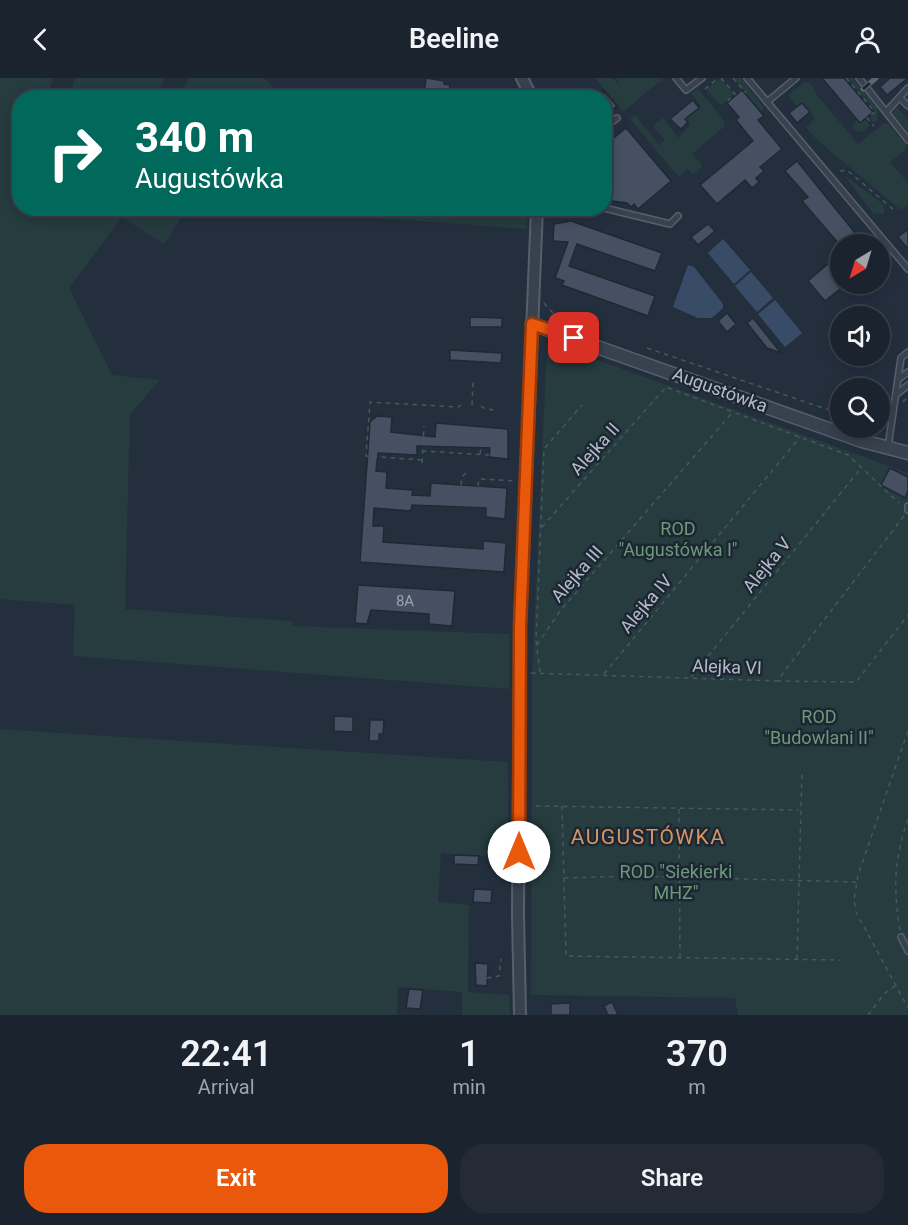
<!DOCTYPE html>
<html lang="en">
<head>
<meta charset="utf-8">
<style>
	body { margin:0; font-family:Roboto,sans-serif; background:#242b36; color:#f1f3f6; height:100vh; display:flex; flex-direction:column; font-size:22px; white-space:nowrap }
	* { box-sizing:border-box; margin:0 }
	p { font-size:20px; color:#a0a4aa }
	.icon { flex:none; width:33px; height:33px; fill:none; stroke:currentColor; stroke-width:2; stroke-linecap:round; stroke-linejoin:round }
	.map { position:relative; height:937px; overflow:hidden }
	.panel { display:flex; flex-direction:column; background:#1b232e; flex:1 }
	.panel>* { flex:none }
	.banner { position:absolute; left:12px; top:12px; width:600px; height:126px; border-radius:24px; box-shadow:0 3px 15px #0003,0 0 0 2px #39404a; background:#00695c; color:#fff; overflow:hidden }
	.needle { width:39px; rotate:218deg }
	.tools { position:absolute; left:830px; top:156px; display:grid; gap:12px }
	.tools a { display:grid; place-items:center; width:60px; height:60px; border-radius:50%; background:#1b232e; box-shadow:0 3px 15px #0003,0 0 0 2px #39404a; font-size:30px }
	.pin { position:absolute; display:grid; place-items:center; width:51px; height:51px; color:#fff; margin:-26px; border-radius:12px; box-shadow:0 3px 9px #0006 }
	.me { position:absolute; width:66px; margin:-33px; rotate:0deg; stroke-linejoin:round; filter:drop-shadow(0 0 4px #0008) }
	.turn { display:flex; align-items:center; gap:21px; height:126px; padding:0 24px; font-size:27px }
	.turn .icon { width:78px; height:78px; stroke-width:2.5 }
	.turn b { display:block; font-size:42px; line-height:51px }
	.eta { display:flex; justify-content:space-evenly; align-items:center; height:102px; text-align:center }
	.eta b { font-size:36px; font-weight:600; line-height:42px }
	.cta { display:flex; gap:12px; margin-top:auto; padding:12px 24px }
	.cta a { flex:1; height:69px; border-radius:24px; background:#ea580c; color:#fff; font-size:24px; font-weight:600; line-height:69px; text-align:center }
	.cta a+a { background:#242b36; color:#f1f3f6 }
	header { display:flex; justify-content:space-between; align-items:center; height:78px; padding:0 24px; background:#1b232e; font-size:27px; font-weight:600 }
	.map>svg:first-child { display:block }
</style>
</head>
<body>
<header><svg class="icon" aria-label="back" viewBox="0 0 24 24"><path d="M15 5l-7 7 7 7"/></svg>Beeline<svg class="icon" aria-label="person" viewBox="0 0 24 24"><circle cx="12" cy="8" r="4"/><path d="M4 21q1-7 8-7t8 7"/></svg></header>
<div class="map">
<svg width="908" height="937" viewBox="0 0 908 937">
	<rect width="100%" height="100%" fill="#242f3e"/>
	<g fill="#263c3f">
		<polygon points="0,0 53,0 48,19 20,20 20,130 187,131 164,166 122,139 69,210 112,297 160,302 130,336 125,531 292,543 293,548 510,556 509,611 73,578 75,527 0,521"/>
		<polygon points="75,0 164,0 156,19 69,19"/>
		<polygon points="190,0 264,0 284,19 176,19"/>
		<polygon points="595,0 613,0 621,9 616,0 664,0 623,34"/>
		<polygon points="720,0 734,16 721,27 706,12"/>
		<polygon points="734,0 741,0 764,30 760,34"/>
		<polygon points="847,0 853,0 877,28 878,40 874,45 870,40 876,34"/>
		<polygon points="806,3 814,9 816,16 858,66 884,45 888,46 906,67 905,72 890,84 908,105 908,126 901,132 817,62 806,49 815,40 803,25 798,29 788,17"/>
		<polygon points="310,11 351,19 303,19"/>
		<polygon points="698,11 721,38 725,48 692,76 703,88 693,97 688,91 679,99 630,41 635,37 659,67 665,62 653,48 663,40 678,60 690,47 685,41 701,28 691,16"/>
		<polygon points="897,29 908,42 908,54 893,36"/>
		<polygon points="857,41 860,45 865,41 870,47 862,54 856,53 853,48"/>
		<polygon points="844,97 883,126 885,133 883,136 874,136"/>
		<polygon points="254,131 528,130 528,131 527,151"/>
		<polygon points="551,265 908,395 908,937 738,937 735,920 531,917 532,598 547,266"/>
		<path d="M888,331C882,365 868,359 841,350H879V332Z"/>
		<polygon points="0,651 508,684 508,780 441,775 438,824 469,827 468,914 509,917 510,937 462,937 462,914 398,909 397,937 0,937"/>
	</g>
	<g fill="#394c67">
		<polygon points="723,161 750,192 734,206 708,175"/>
		<polygon points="688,187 694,189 723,226 723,230 712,240 698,240 673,229"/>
		<polygon points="751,194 773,220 757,234 735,208"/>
		<polygon points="775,222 802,255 785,269 758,236"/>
	</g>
	<g fill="#455162" stroke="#1f2835" stroke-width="1.5">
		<polygon points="426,0 444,3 444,6 450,7 449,20 424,15"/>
		<polygon points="822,0 844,0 873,34 860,45"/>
		<polygon points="890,0 908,0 887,17 880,9"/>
		<polygon points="742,12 764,38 758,42 782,71 760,89 764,93 756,100 759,104 752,110 745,102 717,126 700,107 753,63 736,42 739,39 727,25"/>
		<polygon points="604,13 617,28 604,38"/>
		<polygon points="693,22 699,30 685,41 688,44 681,51 670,41"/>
		<polygon points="802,25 810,34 797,45 789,35"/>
		<polygon points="626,50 671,103 638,131 634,126 631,129 627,125 604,122 604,68"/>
		<polygon points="797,83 864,166 840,166 840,211 825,223 808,203 835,180 830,174 839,166 802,123 808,119 785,93"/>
		<polygon points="571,143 662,175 655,193 577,166 569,188 655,218 648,238 562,207 564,203 555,200 568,164 553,163 554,146"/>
		<polygon points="708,146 715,153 698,167 691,159"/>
		<polygon points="908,151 908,171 898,159"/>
		<polygon points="884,183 891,191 879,201 879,187"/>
		<polygon points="727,235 736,246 727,254 718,243"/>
		<polygon points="470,239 502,240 502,249 470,249"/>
		<polygon points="753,240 781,275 767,270 747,245"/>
		<polygon points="450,272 502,275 501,285 450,282"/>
		<polygon points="377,338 392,339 391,354 435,359 436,345 508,351 508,381 489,379 490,370 417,368 417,377 378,375 376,393 387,394 386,410 413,412 412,417 430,418 431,405 507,410 505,441 486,439 486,430 412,427 411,433 374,430 373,448 384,448 383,464 483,471 483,463 506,465 504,494 360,484 370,344"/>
		<polygon points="890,390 908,399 908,413 905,420 881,407"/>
		<polygon points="358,507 455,513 452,548 429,546 429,536 371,532 367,546 355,545"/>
		<polygon points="334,638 353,639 353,654 334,653"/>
		<polygon points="370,642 384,642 383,656 379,656 379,663 369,663"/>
		<polygon points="454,777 479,778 478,787 454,786"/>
		<polygon points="474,811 492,812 491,825 473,824"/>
		<polygon points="475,885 488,886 487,908 476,907"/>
		<polygon points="409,911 423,912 420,931 406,930"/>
		<polygon points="612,924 618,937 608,937 604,928"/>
		<polygon points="570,925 570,937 551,937 551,926"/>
	</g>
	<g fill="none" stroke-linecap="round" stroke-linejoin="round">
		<g stroke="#565f6c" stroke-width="8">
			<g id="service">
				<polyline points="676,0 686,12 702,0"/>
				<polyline points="747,0 908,191"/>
				<polyline points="859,0 908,62"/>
				<polyline points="900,20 908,28"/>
				<polyline points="767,24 796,0"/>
				<polyline points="887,33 908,10"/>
				<polyline points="604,50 617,40"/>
				<polyline points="604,130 670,146 678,138"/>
				<polyline points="537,136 582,130"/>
				<polyline points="900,300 908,294"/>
				<polyline points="897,316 908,307"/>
				<polyline points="888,369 901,280 908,274"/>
				<polyline points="908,428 908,432"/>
				<polyline points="901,859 908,873"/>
			</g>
		</g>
		<g stroke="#565f6c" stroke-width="14">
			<g id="minor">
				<polyline points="522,0 532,20"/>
				<polyline points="520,937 518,837 520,549 537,130"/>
			</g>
		</g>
		<g stroke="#565f6c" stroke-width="15">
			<polyline id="tertiary" points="532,246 862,363 908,375"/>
		</g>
		<g stroke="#44595c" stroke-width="1.5" stroke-dasharray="4.5 4.5" stroke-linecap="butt">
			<polyline points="721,0 735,16 724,26"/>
			<polyline points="733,0 746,15"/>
			<polyline points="846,0 875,34 867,40 874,48"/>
			<polyline points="705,11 718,0"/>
			<polyline points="795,31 799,37 796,39 799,43"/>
			<polyline points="840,93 847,92 894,132"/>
			<polyline points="544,225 553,235 590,249"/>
			<polyline points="647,270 826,331 840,333"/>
			<polyline points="903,324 908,319"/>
			<polyline points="472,327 473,304"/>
			<polyline points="481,328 485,331 497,332"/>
			<polyline points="422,373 489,377"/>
			<polyline points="480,376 481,370"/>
			<polyline points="422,382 366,378 370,324 458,329 461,327"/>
			<polyline points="422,385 424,348"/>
			<polyline points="461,407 462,399 467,394"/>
			<polyline points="478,408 479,401 516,403"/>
			<polyline points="542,449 666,309 848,377 899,425"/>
			<polyline points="537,567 560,533 732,335"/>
			<polyline points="540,594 536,562 544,371 582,327"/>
			<polyline points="531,595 777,603 904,438"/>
			<polyline points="604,596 800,359"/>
			<polyline points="691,599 862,389"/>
			<polyline points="777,603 856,604 908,537"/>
			<polyline points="908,653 858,797 854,821 856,834 908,930"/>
			<polyline points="536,728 799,732"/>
			<polyline points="562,728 566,878 840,882"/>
			<polyline points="679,731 680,879"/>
			<polyline points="564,800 633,798 856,804"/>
			<path d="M900,852C893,809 894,782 908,741"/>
			<polyline points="797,881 802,692"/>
			<polyline points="487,900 499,898 501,881"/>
			<polyline points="868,937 884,916 896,907"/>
		</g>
		<use href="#service" stroke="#38414e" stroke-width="5"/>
		<use href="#minor" stroke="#38414e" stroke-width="10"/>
		<use href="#tertiary" stroke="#38414e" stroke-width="12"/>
		<g stroke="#5a6575" stroke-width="5">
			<polyline id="rail" points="863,11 876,0"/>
		</g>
		<use href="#rail" stroke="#1d2633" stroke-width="3" stroke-dasharray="9" stroke-linecap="butt"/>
	</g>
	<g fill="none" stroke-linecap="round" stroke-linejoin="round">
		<g stroke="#983908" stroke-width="15">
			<polyline id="route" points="519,774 520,549 532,246 574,260"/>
		</g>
		<use href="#route" stroke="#ea580c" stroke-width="10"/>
	</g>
	<g text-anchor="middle" stroke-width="5" stroke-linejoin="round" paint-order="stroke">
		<g font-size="15" fill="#98a1af">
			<text x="405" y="528">8A</text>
		</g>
		<g font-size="18" fill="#b4bcc9" stroke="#1d2633">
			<text transform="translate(720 312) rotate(20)" y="6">Augustówka</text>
			<text transform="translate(595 371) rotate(-48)" y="6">Alejka II</text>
			<text transform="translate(767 487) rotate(-51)" y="6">Alejka V</text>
			<text transform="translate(577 496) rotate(-49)" y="6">Alejka III</text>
			<text transform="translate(646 526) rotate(-50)" y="6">Alejka IV</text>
			<text transform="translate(727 589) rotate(2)" y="6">Alejka VI</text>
		</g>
		<g font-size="18" fill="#6b9a76" stroke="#1d2633">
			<text x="678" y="457">ROD<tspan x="678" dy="21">"Augustówka I"</tspan></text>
			<text x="819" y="645">ROD<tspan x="819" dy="21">"Budowlani II"</tspan></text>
			<text x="676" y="800">ROD "Siekierki<tspan x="676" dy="21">MHZ"</tspan></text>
		</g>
		<g font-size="21" letter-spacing="1.5" fill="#d59563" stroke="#1d2633">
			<text x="648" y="766">AUGUSTÓWKA</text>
		</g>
	</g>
</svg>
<div class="tools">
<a><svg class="needle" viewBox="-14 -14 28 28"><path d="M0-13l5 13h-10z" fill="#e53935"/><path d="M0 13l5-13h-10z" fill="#a0a4aa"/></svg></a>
<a><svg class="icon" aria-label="sound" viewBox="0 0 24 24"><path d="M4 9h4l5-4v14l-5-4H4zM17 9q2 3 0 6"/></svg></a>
<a><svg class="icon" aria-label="search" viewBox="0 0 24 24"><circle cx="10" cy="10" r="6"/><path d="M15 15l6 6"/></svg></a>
</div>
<div class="pin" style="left:574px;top:260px;background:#d93025"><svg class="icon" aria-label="arrive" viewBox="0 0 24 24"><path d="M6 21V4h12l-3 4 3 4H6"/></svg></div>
<svg class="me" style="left:519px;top:774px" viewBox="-20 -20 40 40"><circle r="19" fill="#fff"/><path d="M0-13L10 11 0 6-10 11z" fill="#ea580c"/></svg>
<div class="banner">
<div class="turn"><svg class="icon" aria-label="right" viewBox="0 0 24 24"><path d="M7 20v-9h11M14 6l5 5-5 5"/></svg><div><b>340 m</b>Augustówka</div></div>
</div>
</div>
<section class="panel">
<div class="eta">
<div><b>22:41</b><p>Arrival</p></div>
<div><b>1</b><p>min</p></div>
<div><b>370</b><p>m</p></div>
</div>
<div class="cta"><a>Exit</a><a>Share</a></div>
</section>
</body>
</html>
